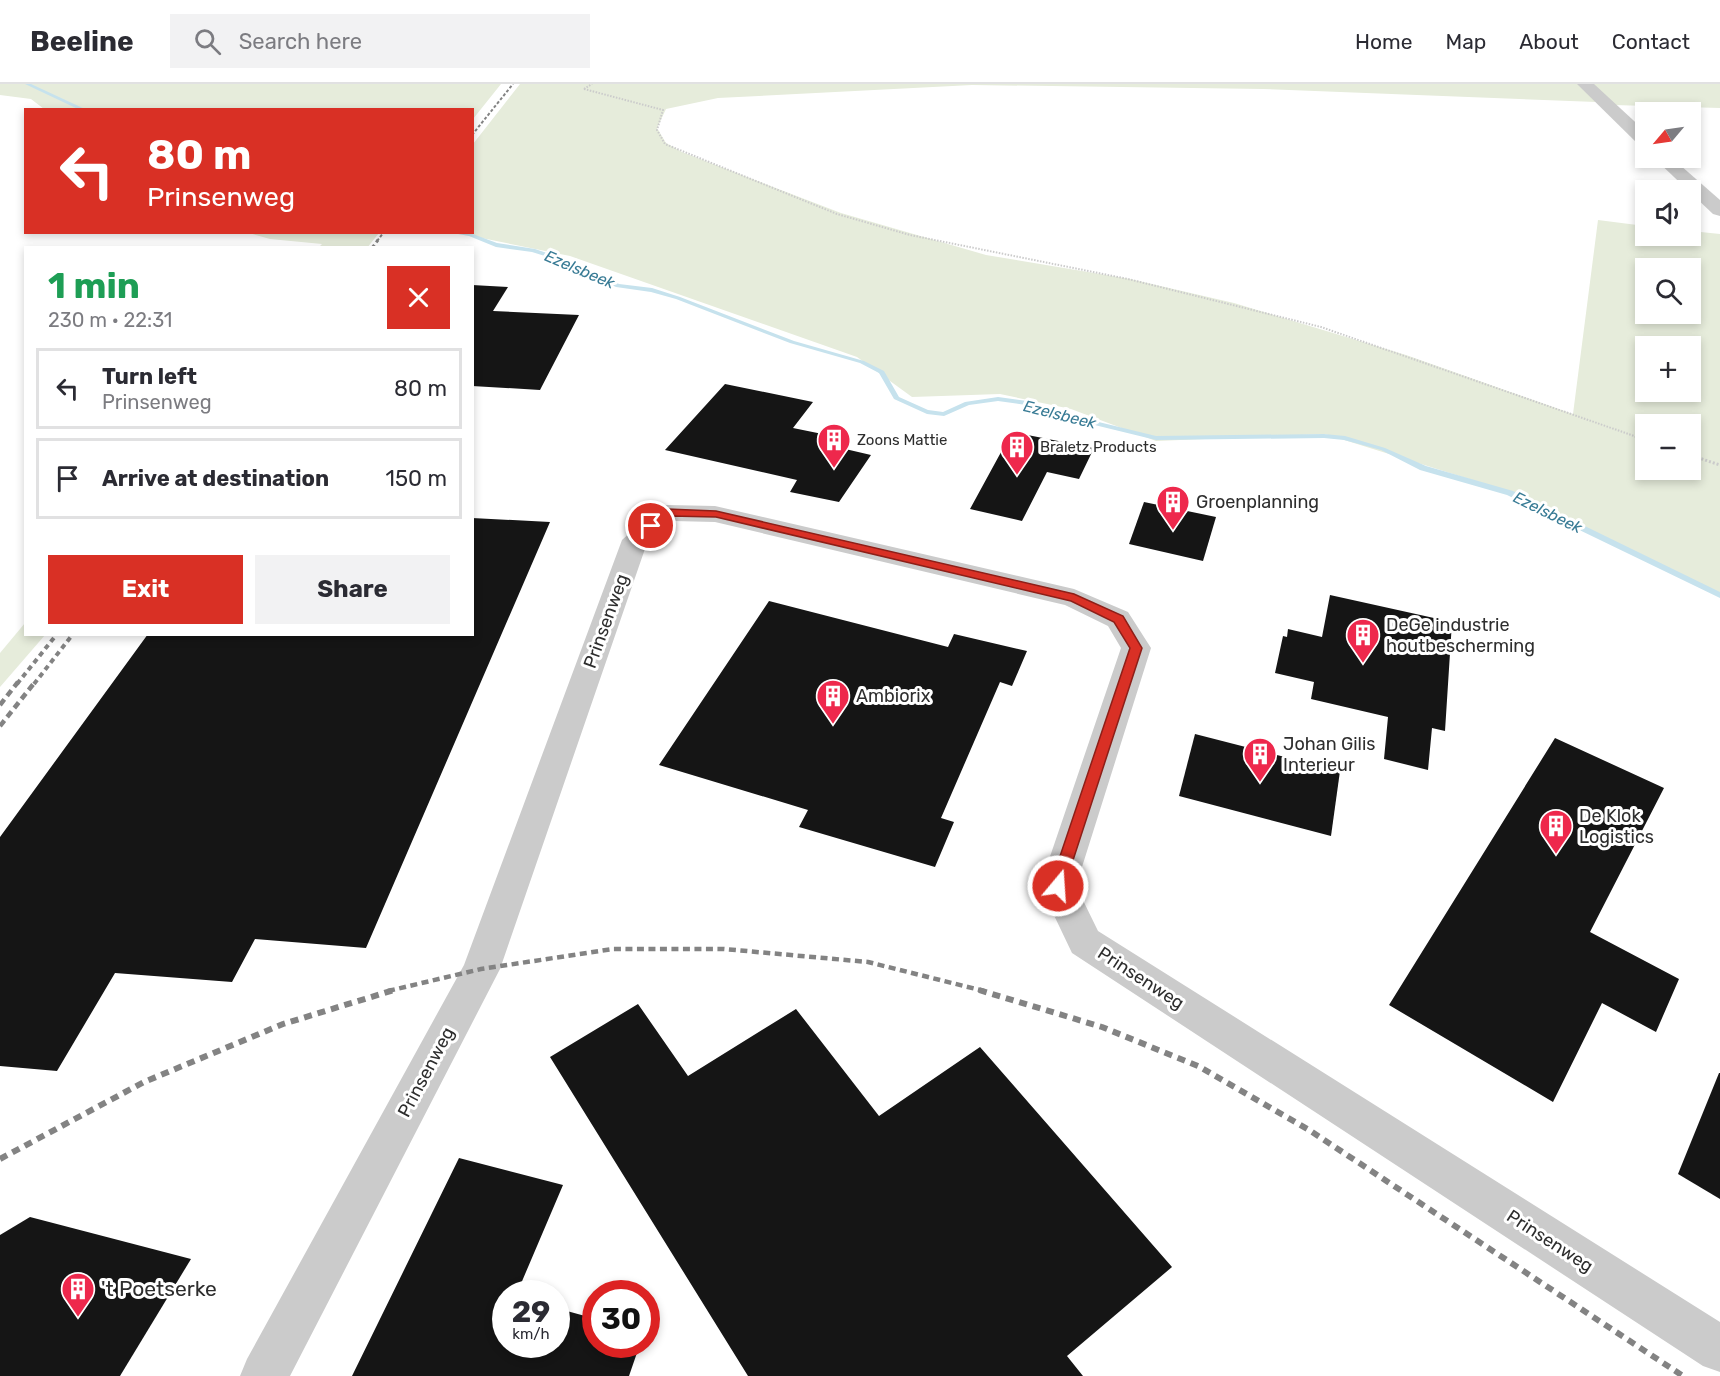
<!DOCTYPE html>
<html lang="en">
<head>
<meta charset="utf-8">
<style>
	body { margin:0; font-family:Rubik,sans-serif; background:#f2f2f3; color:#2b2b33; height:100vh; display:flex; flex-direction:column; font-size:22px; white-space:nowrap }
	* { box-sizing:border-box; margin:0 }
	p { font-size:20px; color:#7c7c81 }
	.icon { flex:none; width:33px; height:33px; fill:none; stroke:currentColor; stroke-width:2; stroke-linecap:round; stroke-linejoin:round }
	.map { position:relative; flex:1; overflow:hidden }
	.drawer { position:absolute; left:24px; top:162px; width:450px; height:390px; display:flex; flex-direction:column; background:#fff; border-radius:0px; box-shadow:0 3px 9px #0003 }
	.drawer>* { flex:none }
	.guide { position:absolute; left:24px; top:24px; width:450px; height:126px; border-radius:0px; box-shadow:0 3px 9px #0003; background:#d93025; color:#fff; overflow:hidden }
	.needle { width:39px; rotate:241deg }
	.controls { position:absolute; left:1635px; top:18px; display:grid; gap:12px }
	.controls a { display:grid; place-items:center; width:66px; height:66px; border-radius:0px; background:#fff; box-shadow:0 3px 9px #0003; font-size:30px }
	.speed { position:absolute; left:492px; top:1196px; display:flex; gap:12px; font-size:30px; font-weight:700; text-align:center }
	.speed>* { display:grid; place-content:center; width:78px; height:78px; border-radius:50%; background:#fff; box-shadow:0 3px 9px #0003; line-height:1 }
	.speed small { font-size:15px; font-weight:400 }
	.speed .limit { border:9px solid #d22; background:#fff; color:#111 }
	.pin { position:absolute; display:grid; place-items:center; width:51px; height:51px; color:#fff; margin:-26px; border:3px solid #fff; border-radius:50%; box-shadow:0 2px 6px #0007 }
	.me { position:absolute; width:66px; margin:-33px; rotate:18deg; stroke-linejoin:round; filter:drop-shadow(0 0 4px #0008) }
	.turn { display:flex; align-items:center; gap:21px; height:126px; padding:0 24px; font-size:27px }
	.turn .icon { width:78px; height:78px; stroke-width:2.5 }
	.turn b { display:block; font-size:42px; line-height:51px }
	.round { display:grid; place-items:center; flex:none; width:63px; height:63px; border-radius:0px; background:#f2f2f3 }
	.overview { display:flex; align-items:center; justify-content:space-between; height:102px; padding:0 24px }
	h1 { font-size:36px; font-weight:700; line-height:45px; color:#1e9e55 }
	.cta { display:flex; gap:12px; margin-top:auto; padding:12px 24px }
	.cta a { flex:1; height:69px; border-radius:0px; background:#d93025; color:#fff; font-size:24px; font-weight:700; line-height:69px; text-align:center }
	.cta a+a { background:#f2f2f3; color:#2b2b33 }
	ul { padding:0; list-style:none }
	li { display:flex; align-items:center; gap:18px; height:81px; margin:0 12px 9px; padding:0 12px; border:3px solid #e1e1e2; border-radius:0px }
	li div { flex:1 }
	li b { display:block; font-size:22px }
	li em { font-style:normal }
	header { display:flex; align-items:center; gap:36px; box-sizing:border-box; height:84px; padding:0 30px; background:#fff; border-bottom:2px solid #e1e1e2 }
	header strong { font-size:28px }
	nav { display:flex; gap:33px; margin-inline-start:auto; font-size:21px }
	.search { width:420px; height:54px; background:#f2f2f3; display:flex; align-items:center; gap:15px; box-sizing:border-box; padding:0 21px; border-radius:0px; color:#7c7c81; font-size:22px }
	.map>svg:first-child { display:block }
</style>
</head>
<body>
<header>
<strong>Beeline</strong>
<div class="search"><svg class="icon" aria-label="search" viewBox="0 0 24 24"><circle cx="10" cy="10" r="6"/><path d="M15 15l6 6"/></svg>Search here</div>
<nav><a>Home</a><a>Map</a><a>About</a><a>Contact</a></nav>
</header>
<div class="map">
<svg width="1720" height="1292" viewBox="0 0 1720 1292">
	<rect width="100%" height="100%" fill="#fff"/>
	<g fill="#e6ecdb" fill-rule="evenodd">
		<polygon points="0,0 501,0 473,35 472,26 44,25 31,15 0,11"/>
		<path d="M520,0H1578L1596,18L1263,5L972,1L718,14L666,25L657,44L666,59L682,68L841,129L986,171L1130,195L1234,219L1406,271L1573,330L1598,136L1645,142L1646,152H1690L1691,147L1720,150V513L1514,409L1325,350L1156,357L1071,325L1000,310L912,313L857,273L570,172L457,149L472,148L473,60ZM1646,184H1690V230H1646ZM1646,262H1690V308H1646ZM1646,340H1690V386H1646Z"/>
		<polygon points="1591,0 1720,0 1720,24 1613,21"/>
		<polygon points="249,149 379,149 367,164 319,163 322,160 270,155"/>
		<polygon points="25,539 26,550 45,551 0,603 0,569"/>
	</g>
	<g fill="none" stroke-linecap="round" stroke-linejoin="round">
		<g fill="#c6e2ed" fill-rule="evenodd">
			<polygon points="25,0 31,0 87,26 80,26"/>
			<polygon points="447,148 470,149 497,159 535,165 568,176 619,200 652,204 680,213 794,257 864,277 884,287 899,313 928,326 943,328 965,318 998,313 1027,317 1074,332 1156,352 1324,350 1345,352 1385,364 1426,382 1513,407 1720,508 1720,514 1507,411 1420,386 1381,366 1344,356 1324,354 1156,356 1070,335 1026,321 998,317 969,321 944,332 927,330 894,315 879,289 860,279 790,259 676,215 651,208 616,203 564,178 532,168 496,163 469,152"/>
		</g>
	</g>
	<g fill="#151515">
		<polygon points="472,201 508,203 493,227 579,231 540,306 472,302"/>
		<polygon points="725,300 813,318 793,344 847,355 841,364 871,371 839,418 790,408 797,396 665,366"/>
		<polygon points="1012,348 1094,364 1079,395 1047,388 1022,437 970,425"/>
		<polygon points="1144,418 1216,433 1203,477 1129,460"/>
		<polygon points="472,434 550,438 366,864 255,855 232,898 115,889 57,987 0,982 0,753 148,550 472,550"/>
		<polygon points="1330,511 1452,538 1445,647 1432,644 1428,686 1384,675 1388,633 1311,615 1314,598 1275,589 1283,552 1287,553 1288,545 1322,553"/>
		<polygon points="769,517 948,563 954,550 1027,567 1012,602 1000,598 941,734 954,738 935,783 799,743 808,726 659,681"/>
		<polygon points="1195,650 1340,687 1331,752 1179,712"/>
		<polygon points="1555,654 1664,704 1590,848 1679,895 1656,948 1602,919 1553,1018 1389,921"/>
		<polygon points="638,920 688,992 796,925 879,1032 980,963 1172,1183 1067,1272 1083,1292 748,1292 550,973"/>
		<polygon points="1719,989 1720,989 1720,1115 1678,1090"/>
		<polygon points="459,1074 563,1101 517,1209 506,1209 506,1260 556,1260 556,1224 596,1235 596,1260 640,1260 629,1292 352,1292"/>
		<polygon points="30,1133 191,1175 120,1292 0,1292 0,1151"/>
	</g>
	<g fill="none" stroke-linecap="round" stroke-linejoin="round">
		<g stroke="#cbcbcb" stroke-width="2" stroke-dasharray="1.5 1.5" stroke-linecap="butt">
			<polyline points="584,5 663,26 657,46 665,60 837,130 910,151 1128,195 1321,243 1640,354"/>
			<polyline points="584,5 592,0"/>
		</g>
		<g stroke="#cbcbcb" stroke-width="3" stroke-dasharray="2 2" stroke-linecap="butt">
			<polyline points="1635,352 1646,356"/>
			<polyline points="1690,371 1720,381"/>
		</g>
		<g fill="#cbcbcb" fill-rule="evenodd">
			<polygon points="1577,0 1594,0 1646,48 1646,63 1640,62"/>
			<polygon points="1654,74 1672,74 1720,116 1720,132 1713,130"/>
			<polygon points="667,421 715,422 1074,505 1128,528 1151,564 1076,802 1098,847 1720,1238 1720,1288 1703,1282 1072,869 1040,802 1121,564 1108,542 1065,521 715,438 673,437 647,459 500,885 290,1292 240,1292 247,1275 464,881 622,456 658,423"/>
		</g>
		<g stroke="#838383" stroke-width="2" stroke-dasharray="3 2" stroke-linecap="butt">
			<polyline points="472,51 513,0"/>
			<polyline points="377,157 384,148"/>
		</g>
		<polyline stroke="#838383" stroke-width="3" stroke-dasharray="4 3" stroke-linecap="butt" points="372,164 378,156"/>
		<g stroke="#838383" stroke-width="4" stroke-dasharray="5 4" stroke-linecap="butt">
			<polyline points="17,600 57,550"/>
			<polyline points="34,600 73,550"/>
		</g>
		<g stroke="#838383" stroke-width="4.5" stroke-dasharray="7 4.5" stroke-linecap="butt">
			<polyline points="0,621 18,598"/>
			<polyline points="0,642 35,598"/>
			<polyline points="388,907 481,885 613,865 724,865 868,878 984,907"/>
		</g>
		<g stroke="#838383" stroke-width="6" stroke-dasharray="8 6" stroke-linecap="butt">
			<polyline points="979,906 1102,943 1198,982 1309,1046 1683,1292"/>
			<polyline points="0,1075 144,998 283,940 394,906"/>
		</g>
	</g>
	<polygon fill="#d93025" stroke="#8d1f18" stroke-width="1.5" points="667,425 716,427 1074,510 1123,532 1142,564 1063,807 1058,809 1052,807 1050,802 1130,564 1114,538 1071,517 716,433 670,432 655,445 647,445 647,440"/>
	<defs>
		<g id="building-pin" transform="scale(1.725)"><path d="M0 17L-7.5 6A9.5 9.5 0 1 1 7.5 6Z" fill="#ee284c" stroke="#fff"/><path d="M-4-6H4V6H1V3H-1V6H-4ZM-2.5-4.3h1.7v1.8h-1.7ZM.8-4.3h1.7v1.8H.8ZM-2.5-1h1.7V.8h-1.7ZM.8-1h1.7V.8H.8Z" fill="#fff"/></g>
	</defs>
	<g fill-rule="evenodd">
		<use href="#building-pin" x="834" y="356"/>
		<use href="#building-pin" x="1017" y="363"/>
		<use href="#building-pin" x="1173" y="418"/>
		<use href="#building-pin" x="1363" y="551"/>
		<use href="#building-pin" x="833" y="612"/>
		<use href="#building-pin" x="1260" y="670"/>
		<use href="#building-pin" x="1556" y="742"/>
		<use href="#building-pin" x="78" y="1205"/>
	</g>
	<g text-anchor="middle" stroke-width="6" stroke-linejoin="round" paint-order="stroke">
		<g font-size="15" fill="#2e2e2e" stroke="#fff" text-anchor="start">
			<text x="857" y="361">Zoons Mattie</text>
			<text x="1040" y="368">Braletz Products</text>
		</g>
		<g font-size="16" font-style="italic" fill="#387b95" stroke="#fff">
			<text transform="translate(580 185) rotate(23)" y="6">Ezelsbeek</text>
			<text transform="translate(1060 330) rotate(14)" y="6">Ezelsbeek</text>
			<text transform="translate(1548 428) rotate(26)" y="6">Ezelsbeek</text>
		</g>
		<g font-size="18" fill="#2e2e2e" stroke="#fff" text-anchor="start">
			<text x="1196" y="424">Groenplanning</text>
			<text x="1386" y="547">DeGe industrie<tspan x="1386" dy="21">houtbescherming</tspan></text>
			<text x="856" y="618">Ambiorix</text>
			<text x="1283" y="666">Johan Gilis<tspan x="1283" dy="21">Interieur</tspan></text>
			<text x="1579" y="738">De Klok<tspan x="1579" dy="21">Logistics</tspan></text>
		</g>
		<g font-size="18" fill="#2e2e2e" stroke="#fff">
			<text transform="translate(606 537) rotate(-70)" y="6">Prinsenweg</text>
			<text transform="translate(1141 894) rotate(33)" y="6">Prinsenweg</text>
			<text transform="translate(426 988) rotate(-62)" y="6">Prinsenweg</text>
			<text transform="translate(1550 1157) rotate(33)" y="6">Prinsenweg</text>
		</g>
		<g font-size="21" fill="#2e2e2e" stroke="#fff" text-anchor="start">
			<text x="101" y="1212">'t Poetserke</text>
		</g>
	</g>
</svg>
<div class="controls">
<a><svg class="needle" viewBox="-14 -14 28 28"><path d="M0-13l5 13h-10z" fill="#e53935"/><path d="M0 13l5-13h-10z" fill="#7c7c81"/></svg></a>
<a><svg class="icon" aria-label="sound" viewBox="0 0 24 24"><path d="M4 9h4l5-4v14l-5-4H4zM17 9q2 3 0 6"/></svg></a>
<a><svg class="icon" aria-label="search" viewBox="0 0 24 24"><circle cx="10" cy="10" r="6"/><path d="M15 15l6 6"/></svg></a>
<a>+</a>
<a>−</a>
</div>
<div class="speed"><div>29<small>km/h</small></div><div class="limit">30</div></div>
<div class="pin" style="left:651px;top:442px;background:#d93025"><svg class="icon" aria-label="arrive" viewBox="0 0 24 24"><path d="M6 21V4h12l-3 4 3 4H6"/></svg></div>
<svg class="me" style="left:1058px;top:802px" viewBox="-20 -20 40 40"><circle r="17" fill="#d93025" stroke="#fff" stroke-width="3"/><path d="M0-11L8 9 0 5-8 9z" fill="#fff"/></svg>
<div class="guide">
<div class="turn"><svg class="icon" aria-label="left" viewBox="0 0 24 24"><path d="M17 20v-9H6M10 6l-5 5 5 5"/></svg><div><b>80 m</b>Prinsenweg</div></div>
</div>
<section class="drawer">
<div class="overview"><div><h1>1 min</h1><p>230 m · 22:31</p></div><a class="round" style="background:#d93025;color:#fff"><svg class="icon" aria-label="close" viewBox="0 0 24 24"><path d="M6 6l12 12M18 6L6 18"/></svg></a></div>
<ul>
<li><svg class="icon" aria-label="left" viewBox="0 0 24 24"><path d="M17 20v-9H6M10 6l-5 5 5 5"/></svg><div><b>Turn left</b><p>Prinsenweg</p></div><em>80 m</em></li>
<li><svg class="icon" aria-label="arrive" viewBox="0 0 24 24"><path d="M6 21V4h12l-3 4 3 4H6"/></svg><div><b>Arrive at destination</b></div><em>150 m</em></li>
</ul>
<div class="cta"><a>Exit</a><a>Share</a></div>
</section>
</div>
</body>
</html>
